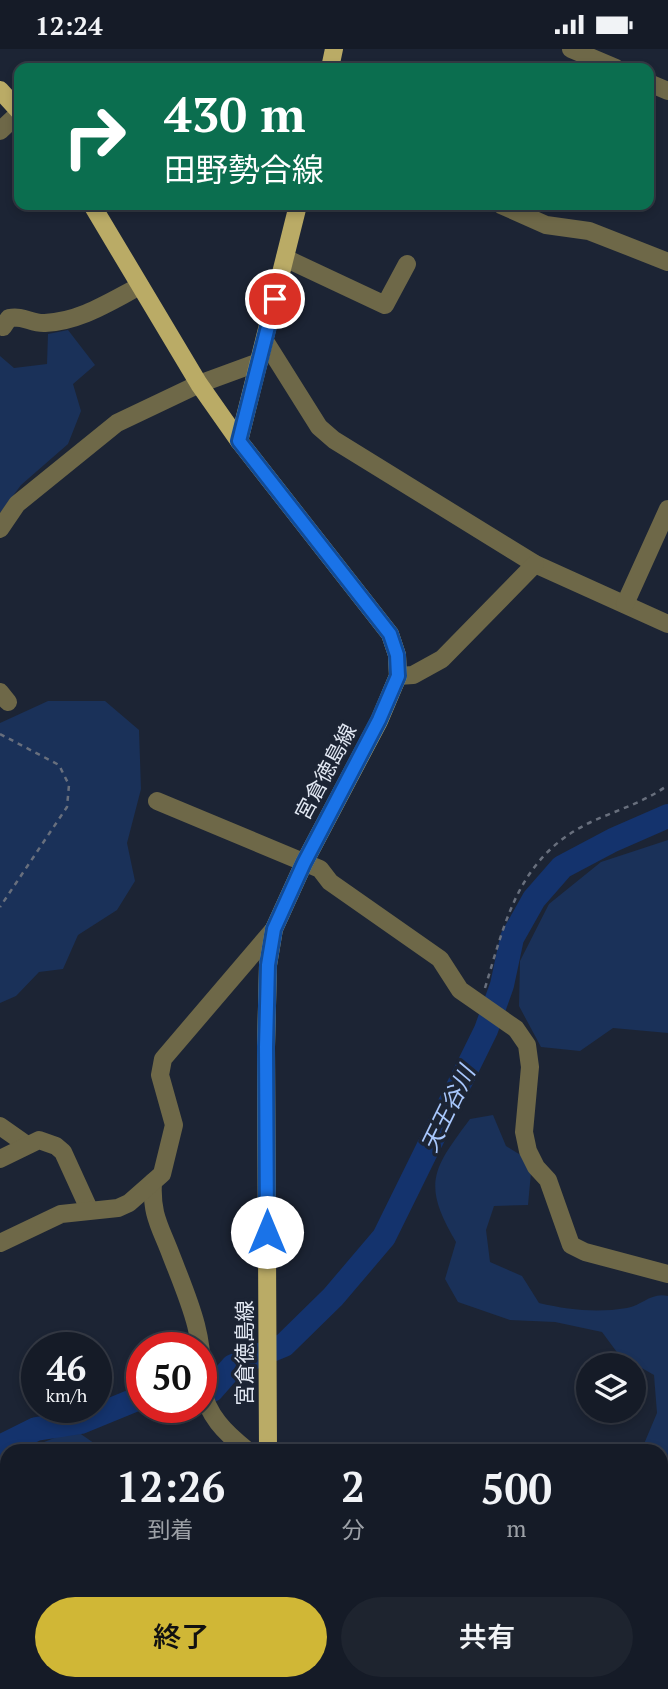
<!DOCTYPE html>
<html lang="ja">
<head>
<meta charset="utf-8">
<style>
	body { margin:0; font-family:"PT Serif","Noto Sans JP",serif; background:#1e242f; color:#f1f3f6; height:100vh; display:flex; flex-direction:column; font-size:26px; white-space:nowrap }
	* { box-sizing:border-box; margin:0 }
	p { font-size:23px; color:#9da1a7 }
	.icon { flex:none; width:38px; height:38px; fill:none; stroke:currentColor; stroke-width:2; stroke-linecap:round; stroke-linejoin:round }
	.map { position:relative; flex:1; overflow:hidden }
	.drawer { position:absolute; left:0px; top:1395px; width:668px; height:247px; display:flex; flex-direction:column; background:#151b27; border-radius:21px 21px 0 0; box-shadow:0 4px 10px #0003,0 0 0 2px #343944 }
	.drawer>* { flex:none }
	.hud { position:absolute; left:14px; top:14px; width:640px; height:147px; border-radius:14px; box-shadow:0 4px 10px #0003,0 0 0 2px #343944; background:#0b6e4f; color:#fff; overflow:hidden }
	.controls { position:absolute; left:576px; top:1304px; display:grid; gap:14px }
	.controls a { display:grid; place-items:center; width:70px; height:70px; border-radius:50%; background:#151b27; box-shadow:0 4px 10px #0003,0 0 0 2px #343944; font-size:35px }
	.speed { position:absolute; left:21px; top:1283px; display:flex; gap:14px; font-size:35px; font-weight:700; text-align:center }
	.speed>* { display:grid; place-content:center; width:91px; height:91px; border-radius:50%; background:#151b27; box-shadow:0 4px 10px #0003,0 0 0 2px #343944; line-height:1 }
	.speed small { font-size:18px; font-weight:400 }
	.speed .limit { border:10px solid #d22; background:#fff; color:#111 }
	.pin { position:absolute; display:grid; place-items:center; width:60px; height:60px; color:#fff; margin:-30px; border:4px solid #fff; border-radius:50%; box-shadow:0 2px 7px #0007 }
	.me { position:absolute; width:77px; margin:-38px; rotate:0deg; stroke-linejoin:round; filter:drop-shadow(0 0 5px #0008) }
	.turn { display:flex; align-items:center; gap:24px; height:147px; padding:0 35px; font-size:32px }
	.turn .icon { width:91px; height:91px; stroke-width:2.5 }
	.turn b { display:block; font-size:49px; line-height:60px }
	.eta { display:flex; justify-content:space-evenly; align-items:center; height:119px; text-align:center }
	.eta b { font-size:42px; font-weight:600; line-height:49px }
	.action { display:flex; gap:14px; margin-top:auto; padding:14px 35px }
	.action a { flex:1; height:80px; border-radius:42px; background:#d0b736; color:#111; font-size:28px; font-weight:600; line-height:80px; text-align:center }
	.action a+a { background:#1e242f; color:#f1f3f6 }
	.status { display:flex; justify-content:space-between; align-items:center; height:49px; padding:0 35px; background:#151b27; direction:ltr }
	.status svg { height:19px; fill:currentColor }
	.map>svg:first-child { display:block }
</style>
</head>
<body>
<div class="status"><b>12:24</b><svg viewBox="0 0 49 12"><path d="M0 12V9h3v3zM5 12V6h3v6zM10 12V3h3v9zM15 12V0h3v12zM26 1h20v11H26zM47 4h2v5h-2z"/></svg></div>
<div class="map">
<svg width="668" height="1640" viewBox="0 0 668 1640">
	<rect width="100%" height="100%" fill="#1c2434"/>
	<g fill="#1a3159">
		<polygon points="68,281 95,316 73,335 81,362 68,395 21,436 0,464 0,307 14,319 47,315 48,285"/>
		<polygon points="48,652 105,652 139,681 141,740 127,794 135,832 117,861 78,886 63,920 39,923 16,947 0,954 0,674"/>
		<polygon points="668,791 668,984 613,979 580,1002 541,998 519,957 520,912 549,855 601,813"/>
		<path d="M493,1066L506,1097L532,1113L528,1156L494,1157L486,1181L490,1213L522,1227L539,1254C569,1261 597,1264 627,1259C643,1256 651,1243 668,1247V1640H376V1634H662V1402H641L657,1364L654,1326L619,1306L602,1283L555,1273L510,1271L458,1253L445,1230L456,1193C422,1135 432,1121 470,1070Z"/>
		<polygon points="75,1381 101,1399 115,1402 21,1402"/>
		<polygon points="7,1410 7,1563 0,1570 0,1414"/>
	</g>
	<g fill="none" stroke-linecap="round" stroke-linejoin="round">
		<g stroke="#14336d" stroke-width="24">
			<polyline points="201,1346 212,1341 233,1317 284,1296 333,1248 384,1188 486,981 502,936 512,889 534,850 562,818 613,791 668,767"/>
			<polyline points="0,1398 36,1380 81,1373 142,1348"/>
		</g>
		<g stroke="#686f7d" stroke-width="2.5" stroke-dasharray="5 5" stroke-linecap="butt">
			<polyline points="0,685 59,716 69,736 67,758 0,858"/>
			<path d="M485,939C506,870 519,807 591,773C617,761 645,753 668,736"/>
		</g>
		<g stroke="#6e6848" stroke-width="18">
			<polyline points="571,0 616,19"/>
			<polyline points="649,34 668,42"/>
			<polyline points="0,82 19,64"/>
			<polyline points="501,156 546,176 589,182 668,213"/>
			<polyline points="285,209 385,256 407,215"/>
			<path d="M3,278L9,269C23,266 32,275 45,274C81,272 109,253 140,237"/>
			<polyline points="265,292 319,378 334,391 535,515 668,575"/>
			<polyline points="0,480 17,455 117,374 199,335 259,313"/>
			<polyline points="625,555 668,460"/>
			<polyline points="398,627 413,626 442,610 535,515"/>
			<polyline points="0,643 8,653"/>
			<polyline points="157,752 320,820 330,833 440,910 460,941 516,980 527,996 530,1018 524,1083 528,1102 536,1118 548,1131 571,1196 585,1203 668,1225"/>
			<polyline points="0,1077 27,1096"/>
			<polyline points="0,1110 39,1091 56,1097 63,1103 89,1160"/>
			<path d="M153,1133C151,1166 160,1177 171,1206C188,1250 206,1288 201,1336"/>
			<polyline points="0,1194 61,1165 118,1159 129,1154 162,1125 174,1076 160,1026 163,1010 274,880"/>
			<path d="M201,1337C208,1367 224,1383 248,1402"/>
			<polyline points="29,1640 34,1634"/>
			<polyline points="135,1640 137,1634"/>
			<polyline points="221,1640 221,1634"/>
		</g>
		<g stroke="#baab66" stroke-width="18">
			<polyline points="330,19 334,0"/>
			<polyline points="0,41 19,62"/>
			<polyline points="92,156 199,335 239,392 390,585 397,606 398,627 379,672 304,814 274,880 268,916 266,998 268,1402"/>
			<polyline points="239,392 298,156"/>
			<polyline points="294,1640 294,1634"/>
		</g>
	</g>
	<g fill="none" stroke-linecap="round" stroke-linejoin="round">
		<g stroke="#114b97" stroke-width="18">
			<polyline id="route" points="267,1183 266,998 268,916 274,880 304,814 379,671 398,627 397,606 390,585 239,392 275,250"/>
		</g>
		<use href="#route" stroke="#1a73e8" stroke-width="12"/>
	</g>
	<g text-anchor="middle" stroke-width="7" stroke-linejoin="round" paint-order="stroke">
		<g font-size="21" fill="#e2e8f3" stroke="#1c2434">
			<text transform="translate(326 723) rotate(-62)" y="7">宮倉徳島線</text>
			<text transform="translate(245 1304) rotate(-90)" y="7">宮倉徳島線</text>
		</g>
		<g font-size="23" font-style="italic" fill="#a8c7fc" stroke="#1c2434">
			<text transform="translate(448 1060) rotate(-64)" y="8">天王谷川</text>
		</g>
	</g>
</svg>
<div class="controls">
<a><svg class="icon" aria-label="layers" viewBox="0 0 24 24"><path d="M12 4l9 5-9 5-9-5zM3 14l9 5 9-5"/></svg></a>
</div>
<div class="speed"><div>46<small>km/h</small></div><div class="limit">50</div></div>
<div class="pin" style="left:275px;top:250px;background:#d93025"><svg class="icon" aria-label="arrive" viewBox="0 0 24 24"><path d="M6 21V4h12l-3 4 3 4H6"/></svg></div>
<svg class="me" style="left:267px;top:1183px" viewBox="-20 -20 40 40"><circle r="19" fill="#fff"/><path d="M0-13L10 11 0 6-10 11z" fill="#1a73e8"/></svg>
<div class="hud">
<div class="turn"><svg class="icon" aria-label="right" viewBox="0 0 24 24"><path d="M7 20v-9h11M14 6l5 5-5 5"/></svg><div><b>430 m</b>田野勢合線</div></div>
</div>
<section class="drawer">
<div class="eta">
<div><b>12:26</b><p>到着</p></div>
<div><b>2</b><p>分</p></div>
<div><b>500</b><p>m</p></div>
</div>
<div class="action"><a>終了</a><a>共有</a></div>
</section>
</div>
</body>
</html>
